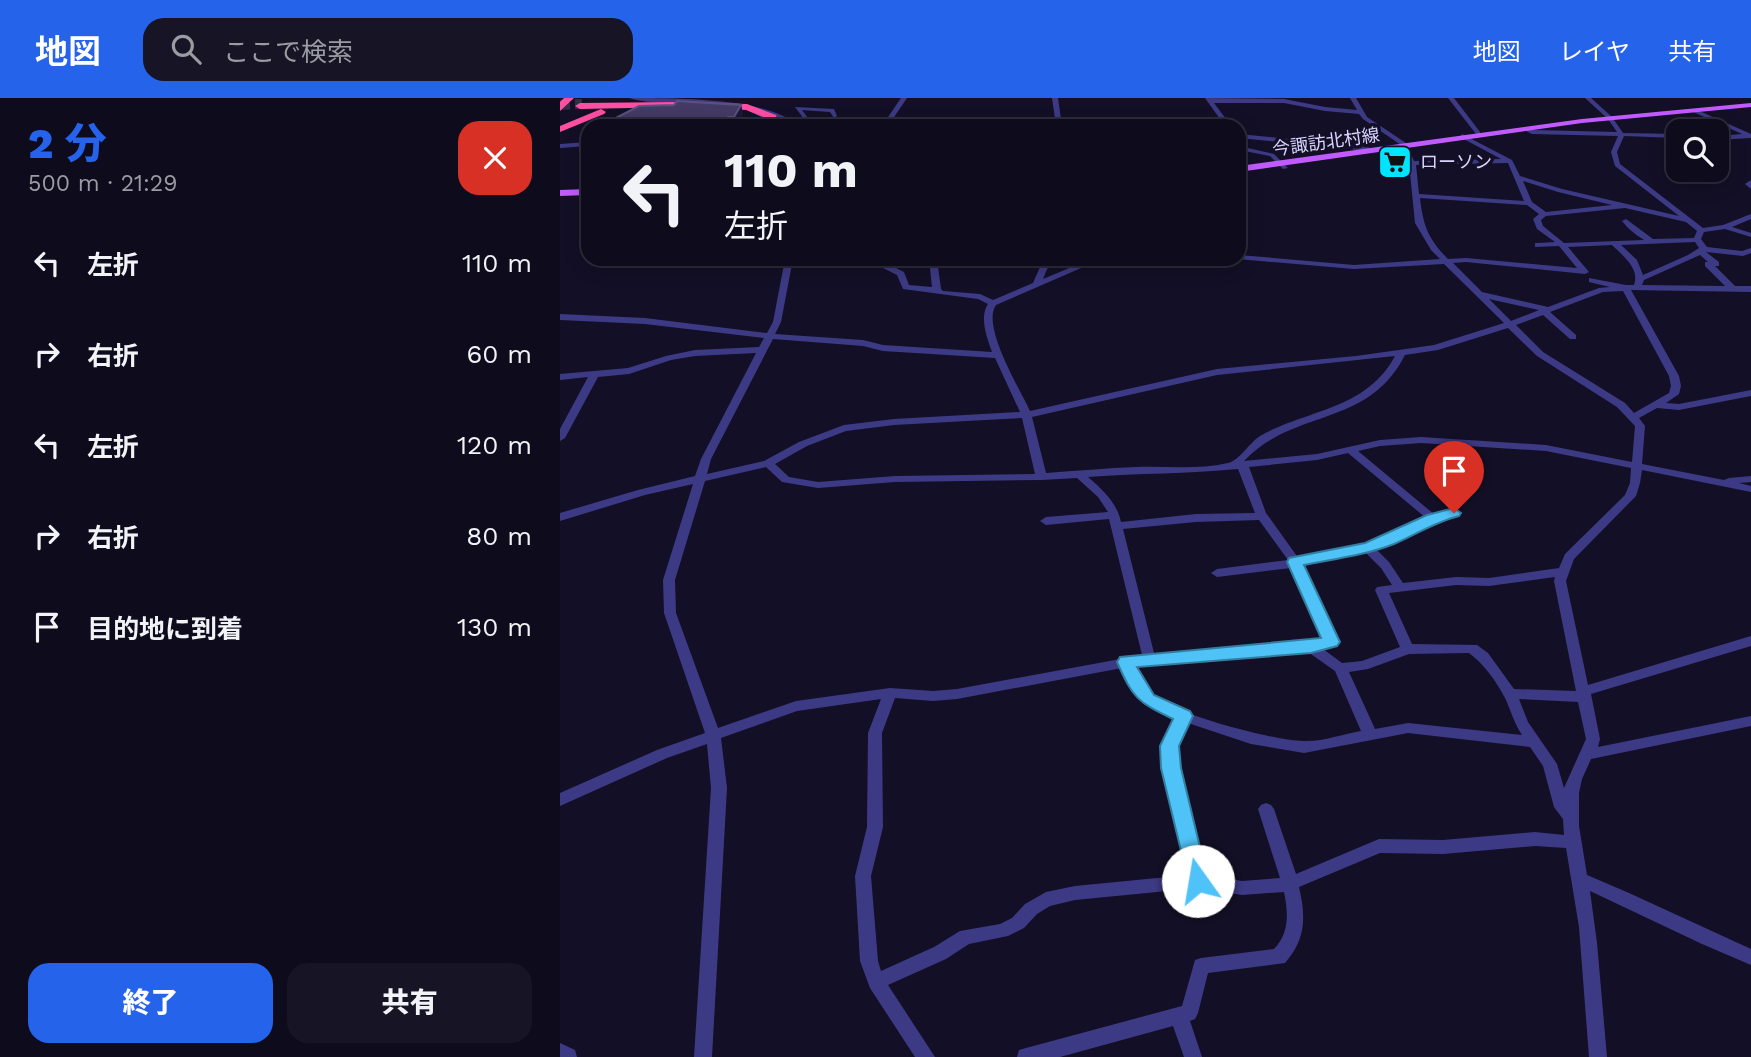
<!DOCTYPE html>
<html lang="ja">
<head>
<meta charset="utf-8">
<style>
	body { margin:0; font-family:"Work Sans","Noto Sans JP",sans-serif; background:#171425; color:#f1f3f6; height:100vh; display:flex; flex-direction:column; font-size:26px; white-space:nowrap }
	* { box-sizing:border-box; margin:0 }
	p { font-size:23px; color:#9b9ba3 }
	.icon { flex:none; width:38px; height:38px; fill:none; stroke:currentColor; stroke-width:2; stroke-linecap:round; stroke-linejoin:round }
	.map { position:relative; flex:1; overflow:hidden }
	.side { display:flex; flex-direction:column; background:#0e0b1c; width:560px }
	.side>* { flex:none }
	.guide { position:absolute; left:21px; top:21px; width:665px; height:147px; border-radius:21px; box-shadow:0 4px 18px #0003,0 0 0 2px #2e2b3b; background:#0e0b1c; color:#f1f3f6; overflow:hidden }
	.fabs { position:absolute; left:1106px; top:21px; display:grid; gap:14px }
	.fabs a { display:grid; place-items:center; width:63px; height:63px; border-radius:14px; background:#0e0b1c; box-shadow:0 4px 18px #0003,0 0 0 2px #2e2b3b; font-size:35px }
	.pin { position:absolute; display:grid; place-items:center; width:60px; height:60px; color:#fff; margin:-72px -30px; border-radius:50% 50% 50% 0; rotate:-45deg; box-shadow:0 0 7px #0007 }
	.pin .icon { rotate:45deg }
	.me { position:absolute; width:77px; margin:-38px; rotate:347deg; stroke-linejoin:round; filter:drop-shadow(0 0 5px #0008) }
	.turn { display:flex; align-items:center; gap:24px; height:147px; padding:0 28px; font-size:32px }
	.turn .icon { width:91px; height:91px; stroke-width:2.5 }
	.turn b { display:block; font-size:49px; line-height:60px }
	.round { display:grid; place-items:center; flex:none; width:74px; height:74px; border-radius:21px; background:#171425 }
	.headline { display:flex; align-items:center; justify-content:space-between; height:119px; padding:0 28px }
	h1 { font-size:42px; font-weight:800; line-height:52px; color:#2563eb }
	.cta { display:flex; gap:14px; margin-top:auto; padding:14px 28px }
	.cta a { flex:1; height:80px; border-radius:21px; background:#2563eb; color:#fff; font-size:28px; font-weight:800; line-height:80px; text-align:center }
	.cta a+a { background:#171425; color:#f1f3f6 }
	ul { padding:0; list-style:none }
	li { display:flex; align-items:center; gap:21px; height:91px; padding:0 28px }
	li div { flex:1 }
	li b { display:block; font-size:26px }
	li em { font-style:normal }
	header { display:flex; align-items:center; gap:42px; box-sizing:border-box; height:98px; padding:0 35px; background:#2563eb; color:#fff }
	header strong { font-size:33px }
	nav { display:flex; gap:38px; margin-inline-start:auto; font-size:24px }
	.search { width:490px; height:63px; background:#171425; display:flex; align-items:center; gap:18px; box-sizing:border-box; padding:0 24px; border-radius:21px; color:#9b9ba3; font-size:26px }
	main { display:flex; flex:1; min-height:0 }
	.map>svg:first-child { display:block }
</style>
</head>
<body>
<header>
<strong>地図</strong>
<div class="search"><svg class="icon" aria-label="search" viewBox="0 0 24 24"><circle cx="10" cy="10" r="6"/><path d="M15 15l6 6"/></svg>ここで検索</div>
<nav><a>地図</a><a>レイヤ</a><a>共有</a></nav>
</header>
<main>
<section class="side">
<div class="headline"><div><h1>2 分</h1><p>500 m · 21:29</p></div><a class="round" style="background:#d93025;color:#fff"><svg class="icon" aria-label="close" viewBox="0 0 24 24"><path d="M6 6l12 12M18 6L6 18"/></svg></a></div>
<ul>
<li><svg class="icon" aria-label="left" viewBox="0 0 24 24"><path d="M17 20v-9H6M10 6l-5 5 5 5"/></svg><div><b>左折</b></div><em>110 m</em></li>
<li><svg class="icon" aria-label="right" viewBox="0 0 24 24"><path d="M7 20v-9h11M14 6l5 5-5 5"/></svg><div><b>右折</b></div><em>60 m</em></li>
<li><svg class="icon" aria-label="left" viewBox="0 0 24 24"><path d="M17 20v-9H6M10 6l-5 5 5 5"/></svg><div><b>左折</b></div><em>120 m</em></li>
<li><svg class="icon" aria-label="right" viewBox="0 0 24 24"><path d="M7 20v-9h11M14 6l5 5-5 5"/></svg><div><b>右折</b></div><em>80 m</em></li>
<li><svg class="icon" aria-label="arrive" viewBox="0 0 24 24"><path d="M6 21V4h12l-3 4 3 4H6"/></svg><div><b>目的地に到着</b></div><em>130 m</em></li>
</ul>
<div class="cta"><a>終了</a><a>共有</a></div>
</section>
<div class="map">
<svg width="1191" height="959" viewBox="0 0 1191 959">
	<rect width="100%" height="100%" fill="#130f26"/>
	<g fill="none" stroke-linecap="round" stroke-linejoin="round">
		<polyline stroke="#312d47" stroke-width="10" stroke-dasharray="10 5" stroke-linecap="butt" points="0,7 22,6"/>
		<g fill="#3d3a85" fill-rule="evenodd">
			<path d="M69,0C111,0 195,0 229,21L230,28H224V23C192,2 144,6 107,5C94,4 80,4 69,0Z"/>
			<polygon points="341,0 347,0 328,28 322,28"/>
			<polygon points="492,0 498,0 502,28 496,28"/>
			<path d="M645,0L724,1L765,9L797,12L790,0H796L807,19L846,45L854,63L941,61L900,39L902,36L952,62L960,78L1002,91L1119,118L1055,68L1051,54L1058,38L972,36L962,31L965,29L973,32L1057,34L1048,21L1025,0H1031L1052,19L1063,35L1118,36V40L1064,38L1057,54L1060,66L1143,130L1163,127L1191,116V121L1172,129L1191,135V139L1165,131L1144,134L1141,141L1147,149L1182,153L1191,150V155L1183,158L1146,154L1159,164V168H1155L1175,188H1191V194L1071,192L1119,278L1121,288L1119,296L1106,305L1119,306L1191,292V298L1119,312L1097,310L1079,320L1085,328L1082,366L1164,382L1169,380L1191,378V384L1179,385L1191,388V394L1082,372L1080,385L1076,398L1014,461L1006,483L1028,587L1191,538V548L1031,596L1040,641L1038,649L1191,618V628L1031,661L1022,681L1019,695V728L1027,777L1069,795L1191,851V867L1142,846L1030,793L1037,845L1047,959H1029L1019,829L1006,750L975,748L883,756L820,755L739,789C746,819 746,841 725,865L648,875L638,915L635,921L630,923L642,959H624L613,928L500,959H457L459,952L466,950L622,908L635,862L641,860L714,851C730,835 728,814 724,794L682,797L638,790L515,802L490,808L477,816L464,830L448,838L409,846L386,861L328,887L375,959H355L310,890L300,863L295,778L307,729L308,635L321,601L237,613L161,640L167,690L152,959H134L151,690L147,646L107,660L0,708V695L97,652L145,635L104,515L103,482L133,386L85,397L0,423V415L78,392L135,378L141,361L196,255L135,258L111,262L69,276L38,279L5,340L0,343V331L28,279L0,282V276L68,270L106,258L135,252L199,249L204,240L85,226L0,222V216L85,220L207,235L213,224L225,161H233L221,224L215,236L303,242L323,247L432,254C427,240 419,219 428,206L418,201L343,191L337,177L317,167L318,161H326L324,164L344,174L349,187L372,189L369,161H377L381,191L383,193L420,196L433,202L473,185L480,169V161H488V169L483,181L531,161H542L436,207C421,228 460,291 470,313L657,271L796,258L874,247L944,225L884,166L794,171L677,161L679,157L794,167L880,161L871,152L855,125L849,65L841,47L803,21L799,16L765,13L724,5H654L666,21L668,28H662L660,21ZM948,65L964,103L859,96L856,67ZM963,83L998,94L1052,107L986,114L972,104ZM860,100L967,107L979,116L973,121L977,131L995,144L978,145H975V149L999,148L1017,170L906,160L888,161C868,141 863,127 860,100ZM1065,110L1126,124L1137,133L1134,140L1093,141L1066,121L1062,123C1068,131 1075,136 1084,142L1004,145L983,128L981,122L986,118ZM1135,144L1139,150L1128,157L1083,177L1077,162L1061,147ZM1052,147C1063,158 1080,170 1074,187H1066L1029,180V184L1050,189L1039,190L988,209L922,194L893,165L906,164L1025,176L1029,174L1008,149ZM1140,157L1148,164H1145V168L1165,188L1082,187L1084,182ZM1063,193L1109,278L1111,288L1109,295L1074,315L1065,305L983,254L956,227L983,217L1010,241H1016V237L990,214L1043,194ZM929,201L979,212L951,223ZM948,230L977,258L1057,309L1075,328L1072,364L986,347L861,339L820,342L757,356L684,363C734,310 808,330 845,257L878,252ZM213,241L303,248L323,253L435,260L460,314L334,321L284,327L239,344L204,363L147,376L151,361ZM835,258C806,312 748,311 700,338C689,345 679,363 668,365C638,372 606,368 577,369C546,370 516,373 486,375L472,319L657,277ZM462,320L475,376L335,378L258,384L229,379L215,366L247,348L286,333L334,327ZM861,345L986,353L1071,370L1070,385L1065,397L1005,456L999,470L929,480L896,479L843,485L829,464L816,451L876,425L898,417L900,415L894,412L875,417L798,353L820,348ZM788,355L866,420L804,447L739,461L706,415L689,369L757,362ZM206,369L222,384L258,390L335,384L481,382L517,380L538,399L548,414L486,419L480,423L486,427L549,421L582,557L397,591L373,593L330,590L236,603L158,630L116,515L115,482L145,383ZM678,371L695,415L636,416L561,424C557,405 543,392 528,379C579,375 628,376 678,371ZM699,422L728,462L657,471L651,475L657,479L731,470L763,541L751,544L594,555L563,431L636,424ZM806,455L821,470L832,487L817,489L815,492L840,549L802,563L782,565L763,551L776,547L778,544L743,468ZM995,479L994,483L1016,593L954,591L928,555L917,547L852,546L829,495L896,487L929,488ZM748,554L775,573L801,633C783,636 762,644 743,643C715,643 615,616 594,599C585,591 579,578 574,568L589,565ZM909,555C923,565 937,584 945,600C951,613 954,625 962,637L848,625L815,631L789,574L808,571L849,556ZM562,570C576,601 583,610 616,621L602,648L604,670L628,777L515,788L486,794L465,806L452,820L440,826L400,833L374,849L321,873L318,863L311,778L323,729L322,635L335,600L373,603L397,601ZM959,601L1018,604L1026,641L1004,690L997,666L968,624ZM628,625L691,646L744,655L848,635L970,649L983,668L994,709L1003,721L1004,737L975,734L883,742L819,741L736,776L714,711L711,707L706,705L701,707L698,711L720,780L682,783L645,777L618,670L616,648Z"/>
			<polygon points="888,0 894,0 920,34 920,36 916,36"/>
			<polygon points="235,9 274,11 277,18 274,20 270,14 242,12 250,23 273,21 276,23 245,28 244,21"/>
			<polygon points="192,11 205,17 211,25 209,28 203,28 205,25 201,19 189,13"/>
			<polygon points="1131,11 1135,11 1191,36 1191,40 1157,42 1157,38 1182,36 1131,13"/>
			<polygon points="679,36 808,49 811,51 808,53 679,40"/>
			<polygon points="28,44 28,48 0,50 0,46"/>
			<polygon points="679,48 714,56 728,70 723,71 710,58 679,52"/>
			<polygon points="1191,82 1191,91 1185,86"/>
			<polygon points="0,945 15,952 17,959 0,959"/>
		</g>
		<g fill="#c25bff" fill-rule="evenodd">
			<polygon points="1191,5 1191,9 1022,25 679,74 679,68 1022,21"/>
			<polygon points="28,91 28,97 0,98 0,92"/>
		</g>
		<g fill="#ff4fa3" fill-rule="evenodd">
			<polygon points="4,0 14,0 0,13 0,4"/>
			<polygon points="118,4 123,7 121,9 20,11 15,8 20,5"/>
			<polygon points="152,5 187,6 216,17 219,28 209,28 208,21 186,12 155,10 150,7"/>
			<polygon points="41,11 46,14 44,16 0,34 0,28"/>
		</g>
	</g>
	<polygon fill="#312854" points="181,7 183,16 176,28 54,28 52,22"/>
	<g fill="#1d163a">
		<polygon points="181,7 183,16 176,28 174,19"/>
		<polygon points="168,19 170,28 162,28"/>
	</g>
	<polygon fill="#433a66" stroke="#5a527e" stroke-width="2" points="117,3 181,7 174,19 168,19 162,28 119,28 124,21 52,22 79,8 114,7"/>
	<path fill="#4fc3f7" stroke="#337fa1" stroke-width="2" d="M894,410L901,415L899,418C875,424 857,436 834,446C806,457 774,461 744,467L780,544L777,548L751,555L577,569L594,597L630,613L633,618L619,648L621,670L648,783L645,790L638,793L630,790L601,670L600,648L613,621C577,604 573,600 557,564L560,559L761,540L727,464L729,460L805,445L867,417Z"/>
	<defs>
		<g id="supermarket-square" transform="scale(1.75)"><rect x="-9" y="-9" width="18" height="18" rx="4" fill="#00e5ff" stroke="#130f26"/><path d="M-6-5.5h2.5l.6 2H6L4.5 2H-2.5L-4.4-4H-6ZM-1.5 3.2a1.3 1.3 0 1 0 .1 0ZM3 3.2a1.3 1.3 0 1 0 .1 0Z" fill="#111"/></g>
	</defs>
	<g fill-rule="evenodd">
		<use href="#supermarket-square" x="835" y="64"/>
	</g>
	<g text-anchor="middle" stroke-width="7" stroke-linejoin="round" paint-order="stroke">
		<g font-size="18" fill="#d9d4ff" stroke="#130f26">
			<text transform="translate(766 44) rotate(-8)" y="6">今諏訪北村線</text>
		</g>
		<g font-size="18" fill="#d9d4ff" stroke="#130f26" text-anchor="start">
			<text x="860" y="70">ローソン</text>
		</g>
	</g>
</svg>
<div class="fabs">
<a><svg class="icon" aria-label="search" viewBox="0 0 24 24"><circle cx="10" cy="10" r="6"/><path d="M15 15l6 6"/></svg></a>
</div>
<div class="pin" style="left:894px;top:415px;background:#d93025"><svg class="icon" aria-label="arrive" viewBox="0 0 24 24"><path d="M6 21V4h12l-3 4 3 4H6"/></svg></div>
<svg class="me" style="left:638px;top:783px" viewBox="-20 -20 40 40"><circle r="19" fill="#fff"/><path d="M0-13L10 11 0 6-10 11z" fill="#4fc3f7"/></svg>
<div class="guide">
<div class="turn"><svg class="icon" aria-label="left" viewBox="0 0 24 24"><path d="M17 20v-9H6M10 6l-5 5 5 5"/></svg><div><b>110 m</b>左折</div></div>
</div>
</div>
</main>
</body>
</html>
